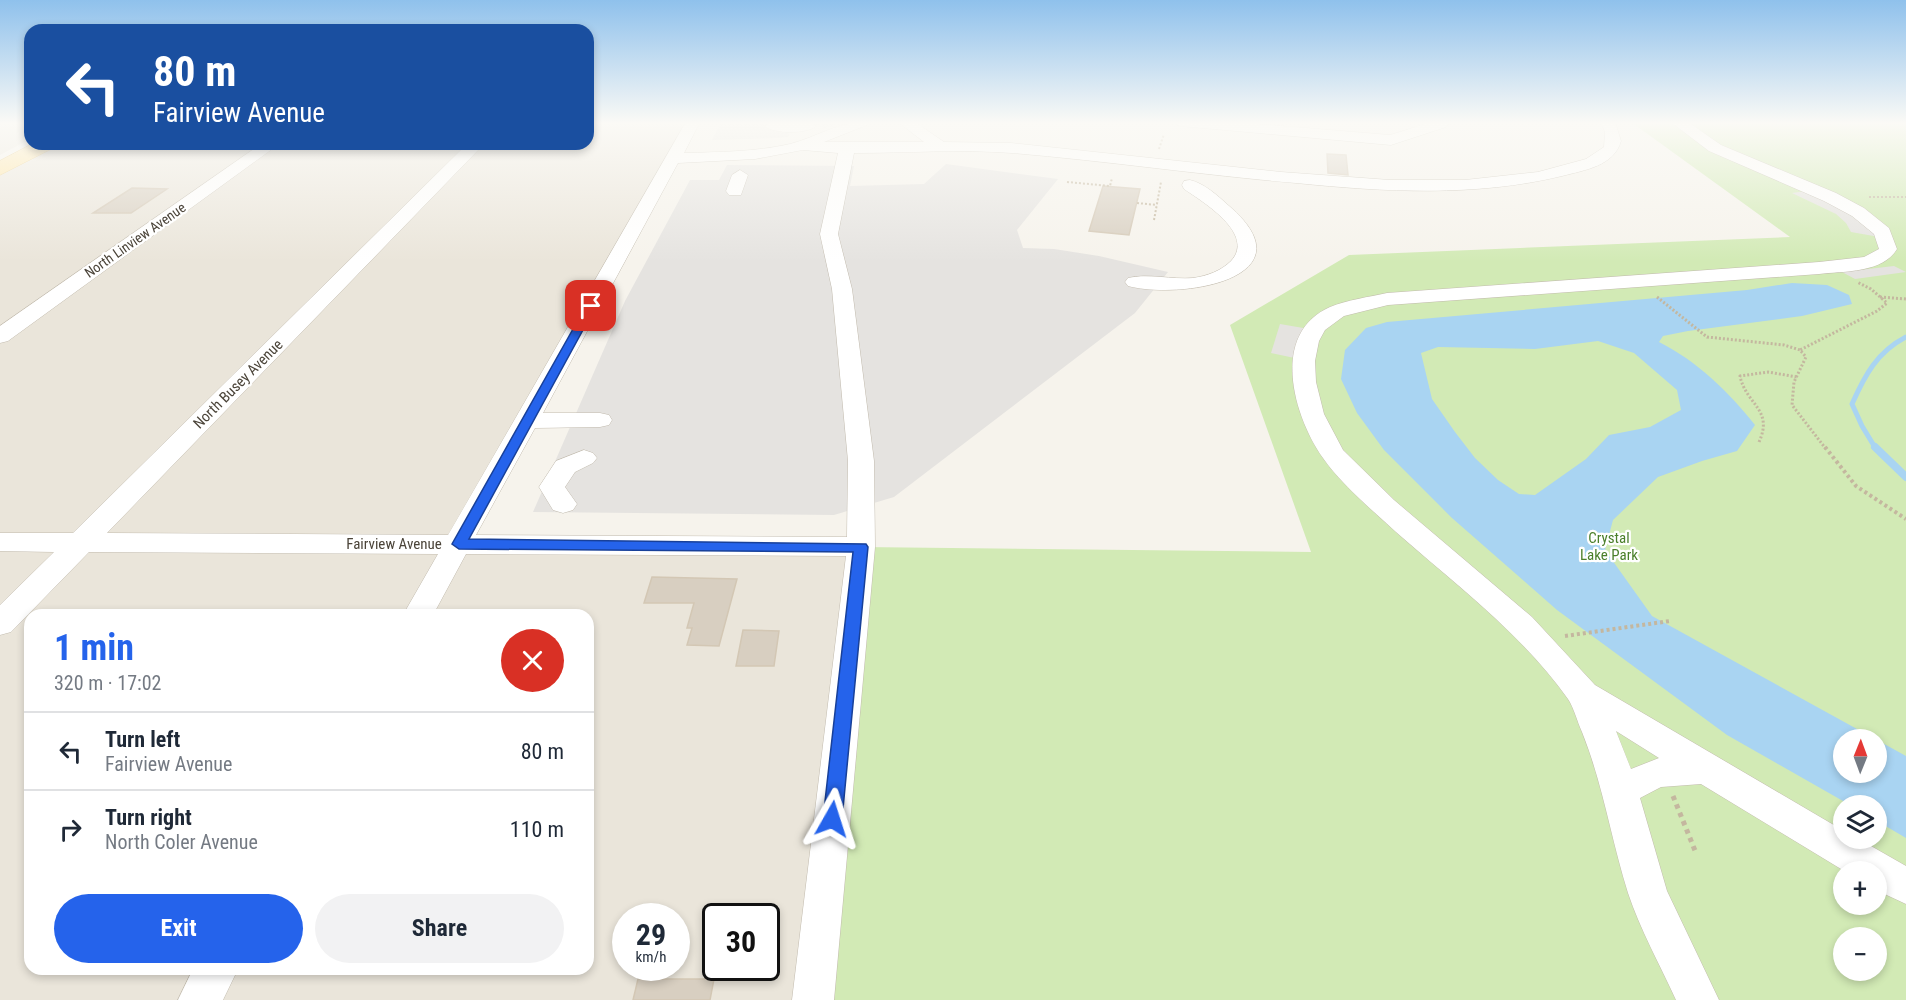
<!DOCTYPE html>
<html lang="en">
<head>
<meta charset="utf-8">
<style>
	body { margin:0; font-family:"Roboto Condensed",sans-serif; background:#f2f2f3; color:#1f2937; height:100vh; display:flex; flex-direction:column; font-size:22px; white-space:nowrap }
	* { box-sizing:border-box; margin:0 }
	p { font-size:20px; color:#747a83 }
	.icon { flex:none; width:33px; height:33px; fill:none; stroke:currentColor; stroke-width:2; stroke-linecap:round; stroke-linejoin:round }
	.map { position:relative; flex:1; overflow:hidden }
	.drawer { position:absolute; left:24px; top:609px; width:570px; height:366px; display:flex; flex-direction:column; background:#fff; border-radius:18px; box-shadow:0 3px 9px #0003 }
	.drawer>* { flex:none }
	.guide { position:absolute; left:24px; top:24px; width:570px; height:126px; border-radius:18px; box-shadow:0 3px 9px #0003; background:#1a4fa0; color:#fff; overflow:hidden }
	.needle { width:39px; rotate:1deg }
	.controls { position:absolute; left:1833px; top:729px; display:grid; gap:12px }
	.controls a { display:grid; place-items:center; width:54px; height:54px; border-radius:50%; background:#fff; box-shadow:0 3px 9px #0003; font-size:30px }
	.speed { position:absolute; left:612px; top:903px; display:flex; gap:12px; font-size:30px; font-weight:700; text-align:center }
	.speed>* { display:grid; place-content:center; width:78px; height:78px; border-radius:50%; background:#fff; box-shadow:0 3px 9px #0003; line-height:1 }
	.speed small { font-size:15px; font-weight:400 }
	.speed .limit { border:3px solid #111; border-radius:9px; background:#fff; color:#111 }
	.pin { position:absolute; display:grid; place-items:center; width:51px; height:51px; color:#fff; margin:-26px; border-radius:12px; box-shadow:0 3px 9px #0006 }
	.me { position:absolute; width:66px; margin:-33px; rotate:6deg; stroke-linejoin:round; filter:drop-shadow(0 0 4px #0008) }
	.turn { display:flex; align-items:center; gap:21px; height:126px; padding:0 30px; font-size:27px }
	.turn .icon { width:78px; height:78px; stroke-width:2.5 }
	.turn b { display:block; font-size:42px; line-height:51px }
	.round { display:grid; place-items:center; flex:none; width:63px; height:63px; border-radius:32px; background:#f2f2f3 }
	.head { display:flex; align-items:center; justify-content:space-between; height:102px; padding:0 30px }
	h1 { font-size:36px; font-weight:700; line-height:45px; color:#2563eb }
	.cta { display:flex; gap:12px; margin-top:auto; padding:12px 30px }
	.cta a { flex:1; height:69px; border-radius:36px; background:#2563eb; color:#fff; font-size:24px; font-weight:700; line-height:69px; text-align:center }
	.cta a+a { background:#f2f2f3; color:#1f2937 }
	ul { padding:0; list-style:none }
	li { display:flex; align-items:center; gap:18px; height:78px; padding:0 30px; border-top:2px solid #e0e1e3 }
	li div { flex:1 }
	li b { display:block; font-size:22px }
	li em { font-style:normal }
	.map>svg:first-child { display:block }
</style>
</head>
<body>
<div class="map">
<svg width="1906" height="1000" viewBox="0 0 1906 1000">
	<rect width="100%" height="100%" fill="#f6f3ec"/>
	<g fill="#eae5da" fill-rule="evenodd">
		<polygon points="0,122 30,122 30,139 0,155"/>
		<path d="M588,122H693L459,543L861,547L813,1000H208L225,969H588V615H30V969H217L199,1000H0V170L48,144H588ZM626,916H676V968H626ZM716,916H766V968H716Z"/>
	</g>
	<path fill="#d2eab5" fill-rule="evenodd" d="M1631,122H1906V1000H827L861,547L1311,552L1230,325L1349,255L1790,237ZM1844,740H1876V772H1844ZM1844,806H1876V838H1844ZM1844,872H1876V904H1844ZM1844,938H1876V970H1844Z"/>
	<g fill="#e5e3e0">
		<polygon points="721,122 842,122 825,128 818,125 792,129 788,137 776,138 712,140"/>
		<polygon points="946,164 1058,179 1017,230 1023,248 1054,249 1099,256 1168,272 1135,313 894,497 834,515 533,512 625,301 690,180 719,180 727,165 854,166 850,186 924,184"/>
		<polygon points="1814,190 1885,238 1851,232 1846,223 1836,214 1792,193"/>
		<polygon points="1894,266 1906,272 1855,279 1842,272"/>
		<polygon points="1280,324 1315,330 1304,360 1271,353"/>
	</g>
	<path fill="#a9d4f2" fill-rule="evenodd" d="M1792,283L1827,285L1849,295L1852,304L1802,316L1688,331L1663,336L1659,342C1697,361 1729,392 1755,425L1737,451L1702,461L1658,477L1613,520L1605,550L1652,616L1906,756V838L1877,821L1876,806L1850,805L1727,735L1557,610L1452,518L1384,450L1357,413L1341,379L1345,350L1366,328L1387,322L1747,290ZM1598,341L1634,353L1677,390L1681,410L1650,427L1609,435L1586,459L1535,495L1519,494L1498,480L1475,458L1455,432L1432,399L1421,353L1438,347L1535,349ZM1844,740H1876V772H1844Z"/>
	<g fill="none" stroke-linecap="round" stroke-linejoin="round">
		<path stroke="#a9d4f2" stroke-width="5" d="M1876,449L1862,426L1852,404C1865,375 1877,352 1906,337"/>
		<polyline stroke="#a9d4f2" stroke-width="8" points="1875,447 1906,477"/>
	</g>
	<g fill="#d8cfc1" stroke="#d3c7b4" stroke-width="1.5">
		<polygon points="1327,154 1346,155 1348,175 1328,173"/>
		<polygon points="1103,186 1140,189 1129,235 1089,231"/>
		<polygon points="132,188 167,189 131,213 93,213"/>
		<polygon points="652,577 737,579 719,646 687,645 692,628 687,628 694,603 644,603"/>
		<polygon points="743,630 779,631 774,666 736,666"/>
		<polygon points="638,979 714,979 710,1000 633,1000"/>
	</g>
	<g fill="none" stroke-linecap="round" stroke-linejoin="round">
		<g stroke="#c2bbae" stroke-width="1">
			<g id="minor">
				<path d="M686,122H700L684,153C719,152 755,152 790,144C820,136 836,122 869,122L867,125L824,142H924L898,122H915L944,142L1011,143L1281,172L1390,180H1465L1538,172L1586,159L1604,147L1605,132L1601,122H1615L1621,141C1614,166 1585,170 1562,176C1475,197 1385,192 1296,183C1202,175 1107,161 1012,153C960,149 907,153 854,153L838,234L852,289L874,461L875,547L834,1000H792L846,556L466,554L433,615H403L438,554L89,552L11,632L0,635V605L54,552L0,551V533H73L467,144H484L107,533L448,535ZM803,150L838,153L820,234L832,289L848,461L847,537L476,535L535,428L600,427L609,425L612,420L609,415L600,413H543L678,163L755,159Z"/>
				<path d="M771,122H810L816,126C807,134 774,134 765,126Z"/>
				<polygon points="1173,122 1233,122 1390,135 1432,122 1447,122 1449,124 1446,127 1391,145 1180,126"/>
				<path d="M1671,122H1688L1721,145L1836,193L1864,208L1889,228L1897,249C1883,273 1844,271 1819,274L1388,305L1344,316L1325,330L1319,341L1315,361L1316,382L1324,414L1343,450L1394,500L1532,617L1595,685L1844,831V838H1857L1906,866V904L1876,890V872H1846L1701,784L1661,787L1640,798L1667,891L1719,1000H1676C1660,965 1640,929 1628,893C1611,839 1603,784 1582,732C1577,721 1574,708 1568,699C1522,634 1455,584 1396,532C1371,509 1342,485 1323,458C1294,417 1269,334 1330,307C1347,300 1369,297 1387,293L1819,262L1864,257L1879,249L1874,234L1852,216L1824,201L1709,151ZM1616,731L1659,758L1631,769Z"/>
				<polygon points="261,144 279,144 8,341 0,343 0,326"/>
				<polygon points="740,170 748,175 741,195 729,195 726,191 732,175"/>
				<path d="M1190,180C1204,183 1218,196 1228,205C1314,278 1182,300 1128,286L1125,282L1128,278C1148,273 1172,280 1193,278C1207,276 1221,271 1231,261C1256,234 1203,202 1184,189L1182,185L1184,181Z"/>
				<polygon points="584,450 593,453 597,458 593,463 575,472 565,487 577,504 573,510 563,513 553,510 539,487 556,461"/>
				<polygon points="193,969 238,969 223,1000 178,1000"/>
			</g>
		</g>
		<g stroke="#e6c16a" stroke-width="1">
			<polygon id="major" points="32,144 56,144 53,148 0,175 0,161"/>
		</g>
		<g stroke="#c4b79f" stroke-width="2" stroke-dasharray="2 2" stroke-linecap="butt">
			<polyline points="1159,149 1164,134"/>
			<polyline points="1067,182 1110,186 1112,178"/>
			<polyline points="1869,197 1906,197"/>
			<polyline points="1137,203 1157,205"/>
			<polyline points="1154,220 1161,182"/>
		</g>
		<g stroke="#c4b79f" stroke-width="3" stroke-dasharray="2 2" stroke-linecap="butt">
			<polyline points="1657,297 1707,337 1784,345 1800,350"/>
			<polyline points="1880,297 1906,299"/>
			<path d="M1759,442C1774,409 1746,405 1740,376L1768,372L1797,377"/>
			<polyline points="1826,449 1792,405 1794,382 1806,357 1800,350 1877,311 1887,303 1871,289 1857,282"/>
		</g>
		<g stroke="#c4b79f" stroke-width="4" stroke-dasharray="3 3" stroke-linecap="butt">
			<polyline points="1825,447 1856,486 1906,519"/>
			<polyline points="1565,636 1670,621"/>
		</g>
		<polyline stroke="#c4b79f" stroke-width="5" stroke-dasharray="4.5 4.5" stroke-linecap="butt" points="1673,796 1696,853"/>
		<use href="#minor" fill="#fff" fill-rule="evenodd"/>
		<use href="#major" fill="#ffe39c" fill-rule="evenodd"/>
	</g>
	<linearGradient id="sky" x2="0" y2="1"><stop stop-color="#8fc1ec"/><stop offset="0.47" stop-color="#fbfaf6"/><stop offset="1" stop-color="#fbfaf6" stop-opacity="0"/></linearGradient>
	<rect width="1906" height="262" fill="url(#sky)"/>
	<polygon fill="#2563eb" stroke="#184099" stroke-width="1.5" points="591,303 596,306 469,539 866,544 868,547 842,819 839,825 832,827 826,825 823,819 853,552 459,549 452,544 586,306"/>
	<g text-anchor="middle" stroke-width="4.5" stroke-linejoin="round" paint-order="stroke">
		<g font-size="14" fill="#4b4439" stroke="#fff">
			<text transform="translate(135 240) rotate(-35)" y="5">North Linview Avenue</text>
		</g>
		<g font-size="15" fill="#4b4439" stroke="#fff">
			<text transform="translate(238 384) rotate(-45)" y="5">North Busey Avenue</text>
			<text x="394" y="549">Fairview Avenue</text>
		</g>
		<g font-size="15" fill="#4a7f2a" stroke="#fff">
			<text x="1609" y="543">Crystal<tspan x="1609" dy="17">Lake Park</tspan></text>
		</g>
	</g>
</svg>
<div class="controls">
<a><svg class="needle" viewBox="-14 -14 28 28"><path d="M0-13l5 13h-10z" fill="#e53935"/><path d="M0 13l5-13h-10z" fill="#747a83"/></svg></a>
<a><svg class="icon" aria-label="layers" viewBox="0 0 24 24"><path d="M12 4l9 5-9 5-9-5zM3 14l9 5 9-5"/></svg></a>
<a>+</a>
<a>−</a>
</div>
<div class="speed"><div>29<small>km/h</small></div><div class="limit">30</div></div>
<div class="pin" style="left:591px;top:306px;background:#d93025"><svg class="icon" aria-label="arrive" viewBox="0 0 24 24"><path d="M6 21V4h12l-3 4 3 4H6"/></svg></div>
<svg class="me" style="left:832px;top:819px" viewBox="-20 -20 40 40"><path d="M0-17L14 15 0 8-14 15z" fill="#2563eb" stroke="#fff" stroke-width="4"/></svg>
<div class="guide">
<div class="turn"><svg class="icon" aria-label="left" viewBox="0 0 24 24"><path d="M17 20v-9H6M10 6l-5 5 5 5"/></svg><div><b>80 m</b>Fairview Avenue</div></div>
</div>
<section class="drawer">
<div class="head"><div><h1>1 min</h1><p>320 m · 17:02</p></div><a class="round" style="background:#d93025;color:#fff"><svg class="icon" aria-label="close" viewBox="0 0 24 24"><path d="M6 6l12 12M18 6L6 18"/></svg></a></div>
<ul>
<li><svg class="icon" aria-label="left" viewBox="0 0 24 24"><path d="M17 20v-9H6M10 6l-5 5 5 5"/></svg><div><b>Turn left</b><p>Fairview Avenue</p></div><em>80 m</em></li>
<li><svg class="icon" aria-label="right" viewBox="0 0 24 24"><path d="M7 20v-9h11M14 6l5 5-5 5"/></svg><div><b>Turn right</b><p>North Coler Avenue</p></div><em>110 m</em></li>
</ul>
<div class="cta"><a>Exit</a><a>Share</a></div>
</section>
</div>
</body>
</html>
